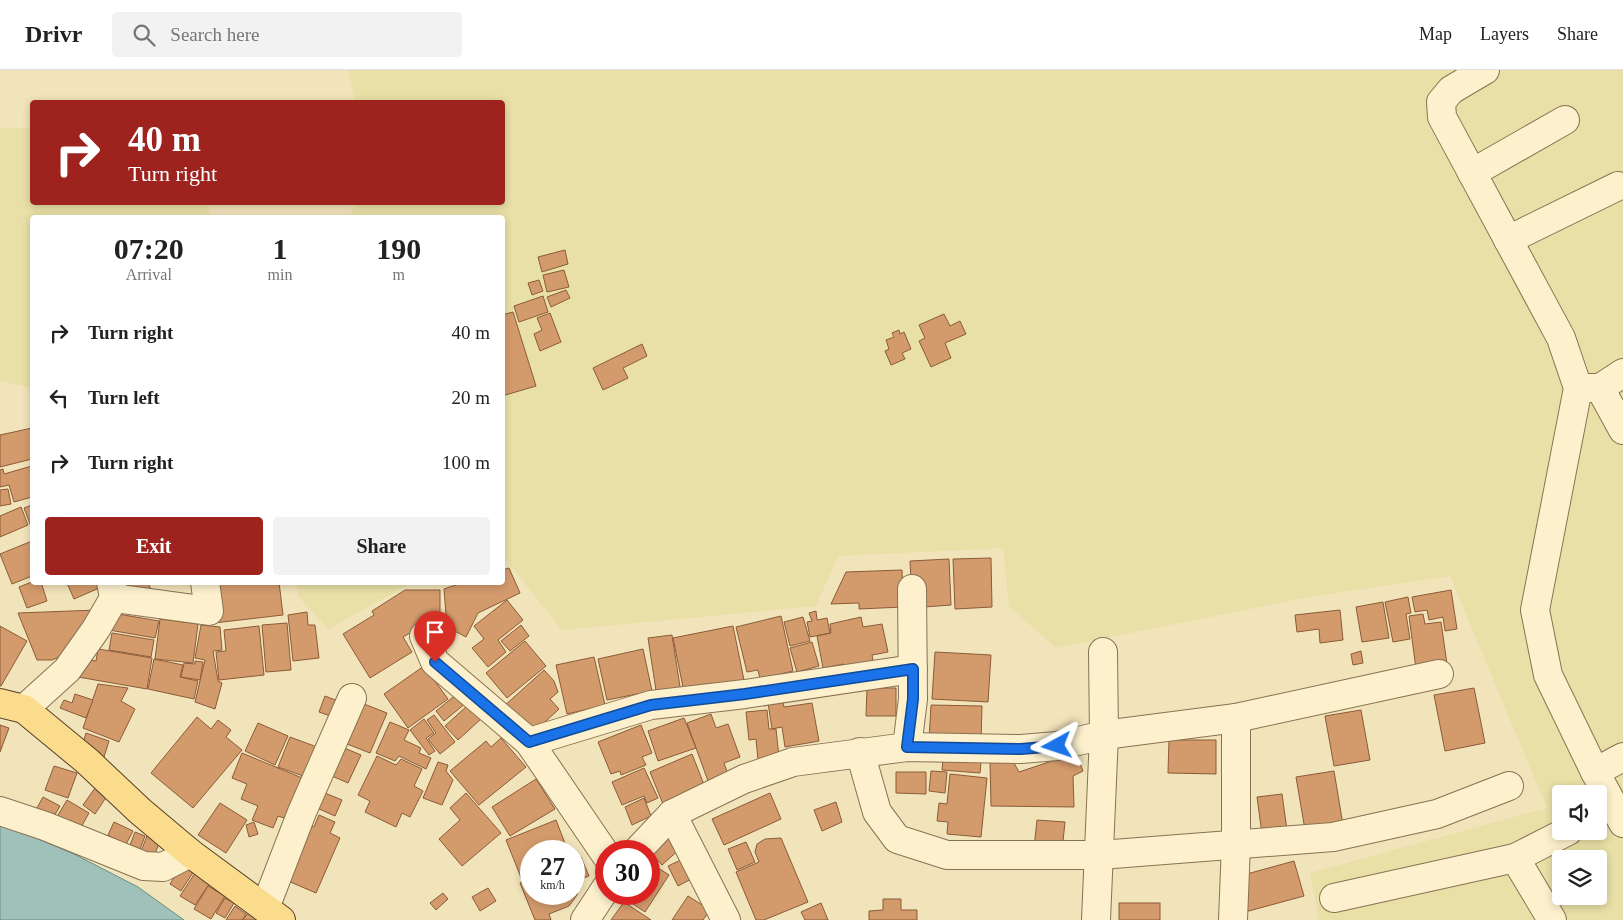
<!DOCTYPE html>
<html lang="en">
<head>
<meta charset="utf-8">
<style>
	body { margin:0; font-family:Georgia,serif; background:#f2f2f2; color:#222; height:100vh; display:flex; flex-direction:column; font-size:19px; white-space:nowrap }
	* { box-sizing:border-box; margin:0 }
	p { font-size:16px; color:#767676 }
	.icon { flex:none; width:28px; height:28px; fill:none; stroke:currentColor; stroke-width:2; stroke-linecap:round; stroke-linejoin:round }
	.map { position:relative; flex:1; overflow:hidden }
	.side { position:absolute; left:30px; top:145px; width:475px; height:370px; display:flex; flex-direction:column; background:#fff; border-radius:5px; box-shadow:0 2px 8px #0003 }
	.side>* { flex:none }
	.top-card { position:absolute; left:30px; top:30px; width:475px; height:105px; border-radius:5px; box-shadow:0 2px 8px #0003; background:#9e221e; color:#fff; overflow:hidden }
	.controls { position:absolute; left:1552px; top:715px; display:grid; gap:10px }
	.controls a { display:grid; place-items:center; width:55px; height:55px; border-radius:5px; background:#fff; box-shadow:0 2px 8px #0003; font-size:25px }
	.speed { position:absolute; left:520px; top:770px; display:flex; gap:10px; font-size:25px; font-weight:700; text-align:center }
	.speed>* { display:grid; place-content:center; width:65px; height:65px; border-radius:50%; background:#fff; box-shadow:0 2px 8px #0003; line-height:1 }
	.speed small { font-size:12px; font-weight:400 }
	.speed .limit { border:8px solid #d22; background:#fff; color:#111 }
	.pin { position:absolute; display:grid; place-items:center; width:42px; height:42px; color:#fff; margin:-51px -21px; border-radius:50% 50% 50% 0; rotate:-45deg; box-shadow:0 0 5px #0007 }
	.pin .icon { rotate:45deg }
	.me { position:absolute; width:55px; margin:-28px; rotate:265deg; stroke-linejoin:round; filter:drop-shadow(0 0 4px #0008) }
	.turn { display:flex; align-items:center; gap:18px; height:105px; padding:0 15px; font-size:22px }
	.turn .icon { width:65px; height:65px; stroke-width:2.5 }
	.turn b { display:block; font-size:35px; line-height:42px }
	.eta { display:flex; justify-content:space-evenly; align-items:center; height:85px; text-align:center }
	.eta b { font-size:30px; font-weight:600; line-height:35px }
	.primary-button { display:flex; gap:10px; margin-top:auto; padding:10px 15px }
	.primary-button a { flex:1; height:58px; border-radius:5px; background:#9e221e; color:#fff; font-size:20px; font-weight:600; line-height:58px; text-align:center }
	.primary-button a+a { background:#f2f2f2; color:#222 }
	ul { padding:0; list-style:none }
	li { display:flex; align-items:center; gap:15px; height:65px; padding:0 15px }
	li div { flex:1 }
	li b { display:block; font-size:19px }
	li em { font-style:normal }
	header { display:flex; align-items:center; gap:30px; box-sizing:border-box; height:70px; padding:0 25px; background:#fff; border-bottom:1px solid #e0e0e0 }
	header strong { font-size:24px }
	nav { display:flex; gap:28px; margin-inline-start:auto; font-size:18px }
	.search { width:350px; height:45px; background:#f2f2f2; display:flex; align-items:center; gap:12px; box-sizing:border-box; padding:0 18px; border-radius:5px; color:#767676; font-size:19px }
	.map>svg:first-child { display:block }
</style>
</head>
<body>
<header>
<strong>Drivr</strong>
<div class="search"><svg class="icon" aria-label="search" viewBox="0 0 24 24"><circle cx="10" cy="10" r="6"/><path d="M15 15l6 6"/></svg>Search here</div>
<nav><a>Map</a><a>Layers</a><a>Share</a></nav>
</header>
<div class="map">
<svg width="1623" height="850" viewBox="0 0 1623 850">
	<rect width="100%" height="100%" fill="#f1e3ba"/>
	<g fill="#e8e0a6" fill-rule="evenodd">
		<path d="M349,0H1623V850H1319L1310,803L1547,738L1450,506L1309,527L1056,578L1009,536L1003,478L838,486L816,536L562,560L507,491H503L502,148H349L356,133L502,132V32H355ZM1561,724H1599V761H1561ZM1561,789H1599V826H1561Z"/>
		<polygon points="0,58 32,58 32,132 208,133 210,147 32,148 32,318 0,311"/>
		<polygon points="296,513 296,512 412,513 328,559 298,526"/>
	</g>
	<polygon fill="#9fc1b9" stroke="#668f87" points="0,753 74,784 138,817 184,850 0,850"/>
	<g fill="#d39b6c" stroke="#8b5b37">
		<polygon points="565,180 568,194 542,202 538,187"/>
		<polygon points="564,200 569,217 547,222 543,205"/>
		<polygon points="539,210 543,221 532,225 528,213"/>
		<polygon points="566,220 570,228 551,237 547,227"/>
		<polygon points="543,226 548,242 519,252 514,236"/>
		<polygon points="513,242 536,316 502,326 502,245"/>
		<polygon points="550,243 561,272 540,281 534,264 542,260 537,248"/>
		<polygon points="944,244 950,256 960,251 966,264 945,273 951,288 931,297 919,271 925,268 919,255"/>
		<polygon points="899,260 900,264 904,262 911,279 902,283 905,289 891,295 885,281 889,279 886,270 894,267 892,263"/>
		<polygon points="642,274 647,286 623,298 628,308 603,320 593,298"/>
		<polygon points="32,358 32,389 0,397 0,365"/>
		<polygon points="32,396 32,427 14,432 9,415 0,417 0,400 3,399 4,404"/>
		<polygon points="8,419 11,434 0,436 0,420"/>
		<polygon points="32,435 32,459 24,438"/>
		<polygon points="21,437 28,455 0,467 0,446"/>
		<polygon points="32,471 32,506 12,514 0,484"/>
		<polygon points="991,488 992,537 955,539 953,489"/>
		<polygon points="949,489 951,535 924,537 923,509 911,510 910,491"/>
		<polygon points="509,498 520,523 478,543 466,567 447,557 444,519 464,512 502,512 502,500"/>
		<polygon points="902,500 903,537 859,539 859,533 831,534 846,502"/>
		<polygon points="32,512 41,512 47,531 27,538 19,517"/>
		<polygon points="105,512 106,515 74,529 67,513"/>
		<polygon points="121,512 148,512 152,523 126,527"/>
		<polygon points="220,512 279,512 283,545 214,553 210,514"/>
		<polygon points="405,520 440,520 440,560 415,560 403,567 412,582 370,608 343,564 374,545 372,541"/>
		<polygon points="1451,520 1457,559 1445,561 1443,547 1429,550 1427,540 1415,542 1412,527"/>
		<polygon points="1408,527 1411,543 1406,544 1410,569 1393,572 1385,532"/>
		<polygon points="507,530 523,550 498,570 506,582 488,597 472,578 484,569 474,556"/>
		<polygon points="1383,532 1389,568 1362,572 1356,537"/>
		<polygon points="97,540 73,581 52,590 37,590 18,543"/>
		<polygon points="1340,540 1343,570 1320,573 1319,559 1297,562 1295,545"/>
		<polygon points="816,541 817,550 827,548 830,563 810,567 807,552 812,551 809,543"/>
		<polygon points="307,542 308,555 315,555 319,588 293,591 288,545"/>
		<polygon points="112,543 159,551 155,568 109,560"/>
		<polygon points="1423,544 1425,554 1441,552 1447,594 1416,599 1409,546"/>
		<polygon points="781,546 793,601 760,609 758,600 747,602 736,557"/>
		<polygon points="803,547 810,571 790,576 784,552"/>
		<polygon points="861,547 863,557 882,554 888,582 872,585 874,596 846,601 844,594 823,598 817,566 831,563 830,554"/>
		<polygon points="160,549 198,554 193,593 155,589"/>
		<polygon points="287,553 291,600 266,602 262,555"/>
		<polygon points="201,555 220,557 222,580 213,581 218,611 222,613 215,639 195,632 205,590 195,588"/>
		<polygon points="521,555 529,566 510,581 501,571"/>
		<polygon points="0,556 27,571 1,616 0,616"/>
		<polygon points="259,556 264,605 219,610 216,582 226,581 224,560"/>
		<polygon points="733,556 744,610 684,622 673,568"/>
		<polygon points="112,563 154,570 151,587 109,580"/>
		<polygon points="672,565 681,623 657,627 648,568"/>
		<polygon points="525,571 546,596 507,628 486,603"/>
		<polygon points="812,572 819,596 797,602 790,578"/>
		<polygon points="98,579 152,588 147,619 78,607 81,588 96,591"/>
		<polygon points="643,579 652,621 607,630 598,589"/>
		<polygon points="1361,581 1363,593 1353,595 1351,584"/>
		<polygon points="935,582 991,585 988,632 932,629"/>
		<polygon points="594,587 605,635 567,644 556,595"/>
		<polygon points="154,589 183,595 180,607 198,611 194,629 148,619"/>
		<polygon points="195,591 203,592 200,610 181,607 184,593 195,594"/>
		<polygon points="424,596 448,629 408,658 384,624"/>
		<polygon points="544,600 554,611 558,622 550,629 559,639 530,666 503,637"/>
		<polygon points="98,614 128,618 121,631 135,639 119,672 83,658"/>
		<polygon points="867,618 896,618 896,646 866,646"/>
		<polygon points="1474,618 1485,673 1445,681 1434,625"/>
		<polygon points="458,623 466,633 444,651 436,641"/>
		<polygon points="75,624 93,630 86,648 60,638 64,630 72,633"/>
		<polygon points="325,626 338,631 333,647 319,642"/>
		<polygon points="783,631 784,637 812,633 819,671 785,677 782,657 772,659 768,633"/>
		<polygon points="359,632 387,643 370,683 342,672"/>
		<polygon points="468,635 481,649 458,670 445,656"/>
		<polygon points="931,635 982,636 981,672 929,671"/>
		<polygon points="767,640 769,659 776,659 779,687 758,690 756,669 749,670 746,642"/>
		<polygon points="1361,640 1370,690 1334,696 1325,646"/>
		<polygon points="711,644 716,658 728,654 740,687 724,693 728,704 708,711 687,653"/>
		<polygon points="434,645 455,672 440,684 428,669 436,663 427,650"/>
		<polygon points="197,647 211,659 218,650 231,660 226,667 242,680 193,738 151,703"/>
		<polygon points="684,648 696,678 658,691 648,661"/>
		<polygon points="424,649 434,663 426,668 435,681 429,685 410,660"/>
		<polygon points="390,652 409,660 404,670 421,678 419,683 431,688 426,699 399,686 395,691 376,683"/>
		<polygon points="258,653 288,666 275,695 245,681"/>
		<polygon points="0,655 9,658 0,682"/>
		<polygon points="641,655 652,683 642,687 646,695 621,705 620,701 611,704 598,672"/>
		<polygon points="86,663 109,671 104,687 81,680"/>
		<polygon points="290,667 317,677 306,707 278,697"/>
		<polygon points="501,668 526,697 479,735 450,701 486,671 491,677"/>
		<polygon points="1169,670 1216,670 1216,704 1168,703"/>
		<polygon points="337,675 361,685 348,713 325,703"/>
		<polygon points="944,679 982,682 980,703 942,700"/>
		<polygon points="242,683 307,710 290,750 278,746 273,758 252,750 258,736 241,729 247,714 232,708"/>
		<polygon points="1076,683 1083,701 1073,706 1074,737 991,736 990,692 1010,686 1019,702"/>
		<polygon points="692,684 705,717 663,734 650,702"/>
		<polygon points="377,686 396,695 401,689 422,699 414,716 423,721 410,747 402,743 396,757 365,742 370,731 358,725"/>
		<polygon points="438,692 448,695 446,701 453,710 442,735 423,728"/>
		<polygon points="54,696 77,703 68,728 45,720"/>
		<polygon points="644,698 658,728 647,733 644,726 622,735 612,712"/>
		<polygon points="931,701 947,702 945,723 929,721"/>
		<polygon points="1334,701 1343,755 1305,760 1296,707"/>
		<polygon points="896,702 926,702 926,724 896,723"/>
		<polygon points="950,704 987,708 981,767 947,764 948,752 937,751 939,733 947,734"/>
		<polygon points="536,709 555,739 510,766 492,737"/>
		<polygon points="95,718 107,726 95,744 83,735"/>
		<polygon points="315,719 342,730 335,746 308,734"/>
		<polygon points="466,723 501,763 462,796 439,769 460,750 450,738"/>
		<polygon points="770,723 781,749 724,775 712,749"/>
		<polygon points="1282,724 1287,760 1262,764 1257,727"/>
		<polygon points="43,727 60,736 50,753 33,745"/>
		<polygon points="644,728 651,746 632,755 625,737"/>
		<polygon points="67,730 89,743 75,768 52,755"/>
		<polygon points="836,732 842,752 822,761 814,740"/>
		<polygon points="220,733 247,750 226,783 198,765"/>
		<polygon points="319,745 335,752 330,763 340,768 316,823 281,808 306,753 314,757"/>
		<polygon points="556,750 568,781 531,781 531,806 522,810 506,770"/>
		<polygon points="1037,750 1065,752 1062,781 1034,778"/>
		<polygon points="114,752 133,761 121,784 110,779 115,769 108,765"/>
		<polygon points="254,752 258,764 249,767 246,755"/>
		<polygon points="135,762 145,766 140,779 130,775"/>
		<polygon points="669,762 682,777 662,795 649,781"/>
		<polygon points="147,766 160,771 150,796 141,781"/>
		<polygon points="781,768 808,832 764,850 756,850 736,802 759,792 755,782 757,774 765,769"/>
		<polygon points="746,772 755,792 737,800 728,779"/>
		<polygon points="581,787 589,806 578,810 577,825 569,836 549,844 551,850 535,850 520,813 531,808 531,824 574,824 574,790"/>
		<polygon points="685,788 695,807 678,816 668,796"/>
		<polygon points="1294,791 1304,826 1245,842 1236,807"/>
		<polygon points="649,792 669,805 645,842 624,828 627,824 649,824"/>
		<polygon points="183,793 194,801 181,821 170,814"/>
		<polygon points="195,803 210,813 195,835 180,826"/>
		<polygon points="208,816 225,826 211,849 194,839"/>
		<polygon points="488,818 496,831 480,841 472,827"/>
		<polygon points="443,823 448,829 436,840 430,833"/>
		<polygon points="688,826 710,840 703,850 672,850"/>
		<polygon points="225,828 234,833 225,848 216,843"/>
		<polygon points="883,829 901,829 901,840 917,840 917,850 869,850 869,841 883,840"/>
		<polygon points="624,832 651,850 611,850"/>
		<polygon points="821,833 828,850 805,850 801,842"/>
		<rect x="1119" y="833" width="41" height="17"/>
		<polygon points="235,836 246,844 242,850 226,850"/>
		<polygon points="248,843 258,850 243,850"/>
	</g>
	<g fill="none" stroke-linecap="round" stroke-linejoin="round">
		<g stroke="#897253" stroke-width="30">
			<g id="minor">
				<polyline points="1485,0 1451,20 1441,32 1442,47 1561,268 1578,318 1535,540 1548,605 1595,702 1623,753"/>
				<polyline points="1472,103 1565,50"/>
				<polyline points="1508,170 1618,116"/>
				<polyline points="1578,318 1600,318 1623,303"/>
				<polyline points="1600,318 1623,360"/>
				<polyline points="114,528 209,541 205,512"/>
				<polyline points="424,566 435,592 529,672 651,635 745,624 913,599"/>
				<polyline points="24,639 67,600 96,559 114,528 111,512"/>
				<polyline points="529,672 606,785"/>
				<polyline points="907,677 913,629 912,519"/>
				<polyline points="860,682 877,742 897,769 947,785 1100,785 1333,767 1437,744 1509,716"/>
				<polyline points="1595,702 1623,687"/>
				<polyline points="0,741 45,756 144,796 163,797 190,783"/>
				<polyline points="672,744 726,850"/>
				<polyline points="637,781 672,744 744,709 793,692 907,677 1021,679 1057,676 1104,665 1236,648 1439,604"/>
				<polyline points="1515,788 1552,850"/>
				<polyline points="1334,828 1515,788 1568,761"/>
				<polyline points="265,838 302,742 352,628"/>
				<polyline points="585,850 606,818"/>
				<polyline points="1096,850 1104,665 1103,582"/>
				<polyline points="1233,850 1236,774 1236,648"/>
			</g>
		</g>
		<g stroke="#563f28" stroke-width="30">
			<polyline id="major" points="0,633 24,639 87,691 140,741 190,783 281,850"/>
		</g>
		<use href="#minor" stroke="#fcf0cd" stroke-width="28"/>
		<use href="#major" stroke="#fadc8c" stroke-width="28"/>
	</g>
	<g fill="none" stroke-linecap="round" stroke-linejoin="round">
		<g stroke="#114b97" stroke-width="12">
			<polyline id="route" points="435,592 529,672 651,635 745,624 913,599 913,629 907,677 1021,679 1057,676"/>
		</g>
		<use href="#route" stroke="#1a73e8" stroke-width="9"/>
	</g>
</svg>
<div class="controls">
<a><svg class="icon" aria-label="sound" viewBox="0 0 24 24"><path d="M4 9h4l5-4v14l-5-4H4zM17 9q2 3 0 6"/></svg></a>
<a><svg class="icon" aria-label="layers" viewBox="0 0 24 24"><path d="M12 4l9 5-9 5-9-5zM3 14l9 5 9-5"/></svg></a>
</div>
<div class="speed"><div>27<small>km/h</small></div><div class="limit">30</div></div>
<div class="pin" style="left:435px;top:592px;background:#d93025"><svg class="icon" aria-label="arrive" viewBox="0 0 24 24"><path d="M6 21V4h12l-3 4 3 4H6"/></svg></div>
<svg class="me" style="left:1057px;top:676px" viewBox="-20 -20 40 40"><path d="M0-17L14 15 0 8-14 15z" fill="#1a73e8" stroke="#fff" stroke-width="4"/></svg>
<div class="top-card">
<div class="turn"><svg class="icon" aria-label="right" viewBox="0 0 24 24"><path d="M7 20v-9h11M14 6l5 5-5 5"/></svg><div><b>40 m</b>Turn right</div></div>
</div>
<section class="side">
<div class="eta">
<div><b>07:20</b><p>Arrival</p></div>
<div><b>1</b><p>min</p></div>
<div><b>190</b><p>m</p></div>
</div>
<ul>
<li><svg class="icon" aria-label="right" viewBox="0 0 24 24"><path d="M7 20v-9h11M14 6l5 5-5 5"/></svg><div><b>Turn right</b></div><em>40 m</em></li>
<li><svg class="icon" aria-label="left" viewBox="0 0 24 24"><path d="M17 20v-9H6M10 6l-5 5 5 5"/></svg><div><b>Turn left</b></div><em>20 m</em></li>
<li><svg class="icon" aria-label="right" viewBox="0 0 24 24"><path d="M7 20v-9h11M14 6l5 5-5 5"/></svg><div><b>Turn right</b></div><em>100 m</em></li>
</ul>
<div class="primary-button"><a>Exit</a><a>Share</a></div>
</section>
</div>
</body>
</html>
